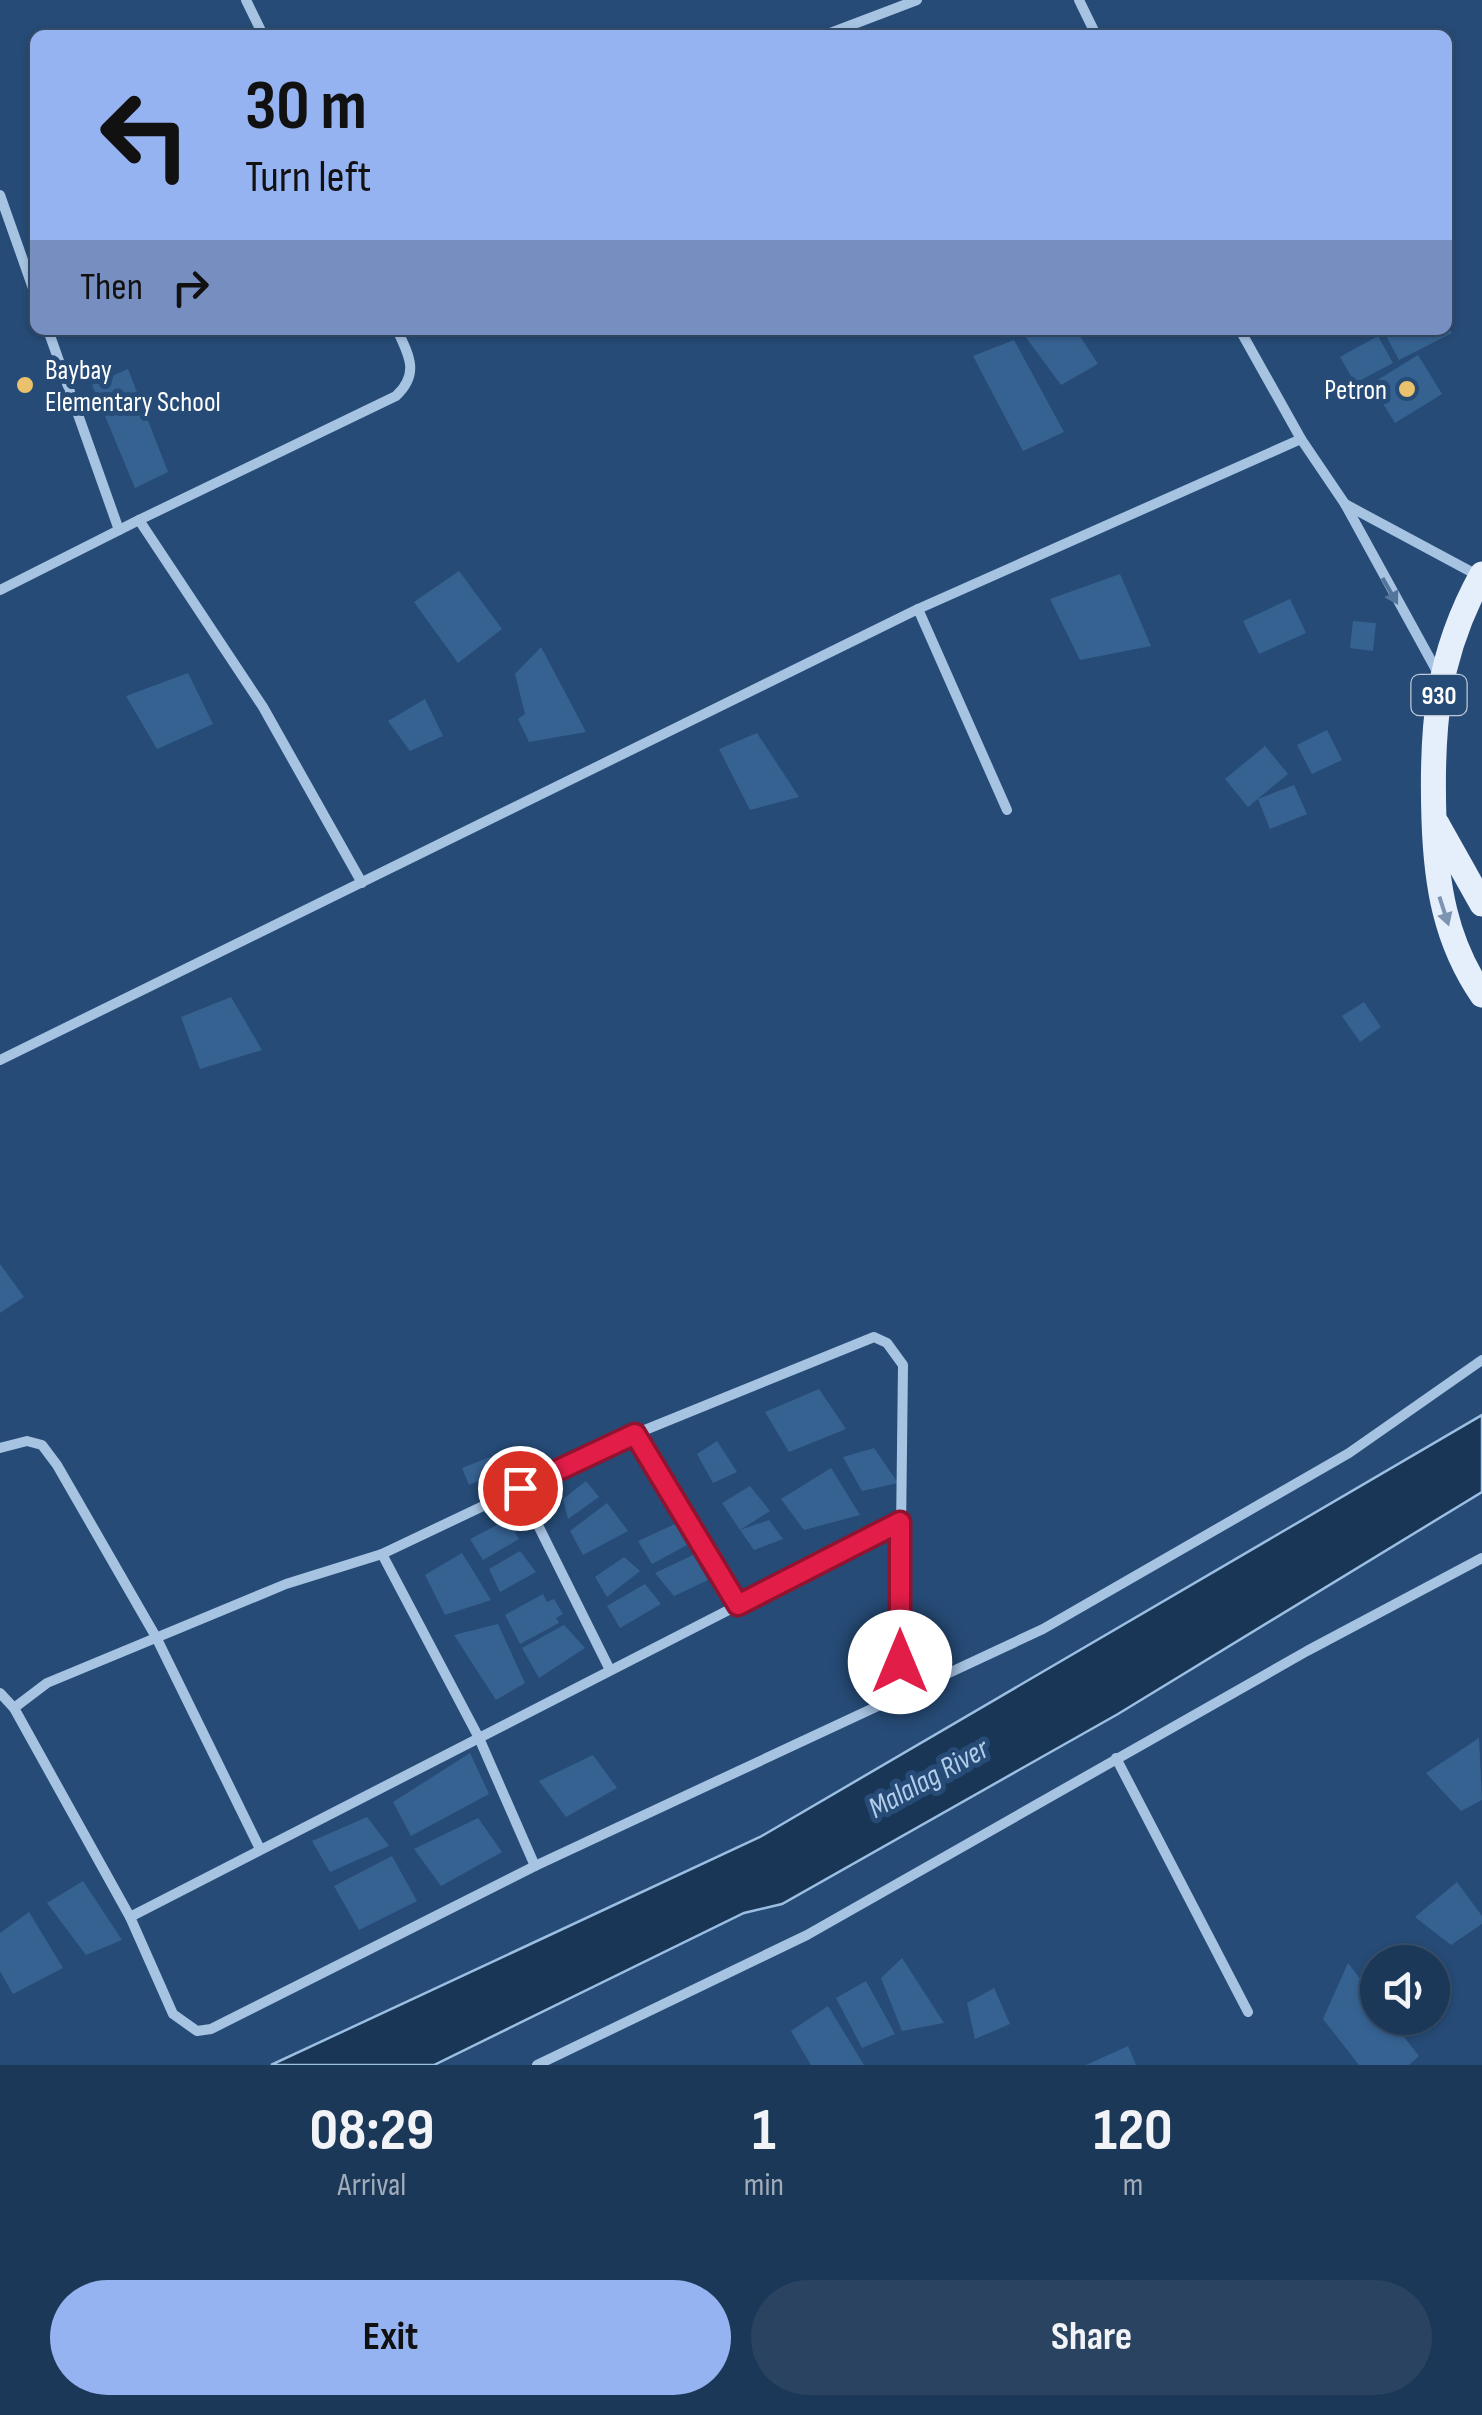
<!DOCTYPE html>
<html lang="en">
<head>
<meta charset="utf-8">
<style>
	body { margin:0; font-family:"Sofia Sans Condensed",sans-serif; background:#294361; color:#f1f3f6; height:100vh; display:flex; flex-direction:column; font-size:38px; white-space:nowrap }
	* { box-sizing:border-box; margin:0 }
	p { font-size:32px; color:#a0acba }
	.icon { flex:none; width:55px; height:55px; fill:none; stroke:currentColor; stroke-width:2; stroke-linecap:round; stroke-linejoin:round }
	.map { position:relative; height:2065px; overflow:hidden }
	.panel { display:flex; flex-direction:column; background:#1c3858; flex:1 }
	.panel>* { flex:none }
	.guide { position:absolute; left:30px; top:30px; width:1422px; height:305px; border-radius:15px; box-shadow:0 2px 8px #0004,0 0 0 2px #3a526e; background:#95b2f1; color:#111; overflow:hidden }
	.fabs { position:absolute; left:1360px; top:1945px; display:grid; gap:20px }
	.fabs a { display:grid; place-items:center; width:90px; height:90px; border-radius:50%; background:#1c3858; box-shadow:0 2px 8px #0004,0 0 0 2px #3a526e; font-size:50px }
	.pin { position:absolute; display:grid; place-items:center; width:85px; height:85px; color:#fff; margin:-42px; border:5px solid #fff; border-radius:50%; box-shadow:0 2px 10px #0007 }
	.me { position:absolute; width:110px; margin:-55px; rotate:0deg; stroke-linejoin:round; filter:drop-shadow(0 0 8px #0008) }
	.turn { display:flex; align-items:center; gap:35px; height:210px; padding:0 50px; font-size:45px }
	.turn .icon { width:130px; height:130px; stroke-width:2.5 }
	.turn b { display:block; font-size:70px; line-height:85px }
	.then { display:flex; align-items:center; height:95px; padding:0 50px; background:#0003; gap:20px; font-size:38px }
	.eta { display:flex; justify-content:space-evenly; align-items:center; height:170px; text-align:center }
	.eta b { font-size:60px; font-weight:700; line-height:70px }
	.primary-button { display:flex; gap:20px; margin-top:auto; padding:20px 50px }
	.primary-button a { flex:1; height:115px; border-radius:60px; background:#95b2f1; color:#111; font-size:40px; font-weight:700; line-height:115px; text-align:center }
	.primary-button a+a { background:#294361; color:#f1f3f6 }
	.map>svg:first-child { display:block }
</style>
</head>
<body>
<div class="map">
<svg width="1482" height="2065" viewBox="0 0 1482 2065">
	<rect width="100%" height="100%" fill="#264b76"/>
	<polygon fill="#1a3656" stroke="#9bbfe2" stroke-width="2.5" points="1482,1415 1482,1492 1118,1714 782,1904 744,1913 434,2065 271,2065 760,1837"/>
	<g fill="#366292">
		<polygon points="1025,330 1076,330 1098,364 1061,385 1022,332"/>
		<polygon points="1383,330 1450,330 1452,333 1399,360"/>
		<polygon points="1378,336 1393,363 1355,383 1340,357"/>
		<polygon points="1014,340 1064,432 1023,451 973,356"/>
		<polygon points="1418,355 1442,394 1395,423 1371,384"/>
		<polygon points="128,369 168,472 135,488 92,385"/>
		<polygon points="459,571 502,629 458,663 414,602"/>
		<polygon points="1120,574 1151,646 1080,660 1050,599"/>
		<polygon points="1290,599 1306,633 1259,654 1243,621"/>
		<polygon points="1353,621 1376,623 1373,651 1350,648"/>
		<polygon points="541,647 586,732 529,742 518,719 525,714 515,674"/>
		<polygon points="188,673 213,724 157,749 126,696"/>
		<polygon points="425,699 443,736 410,751 388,721"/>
		<polygon points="1327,730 1342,760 1312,774 1297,745"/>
		<polygon points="757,733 799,797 750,810 719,749"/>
		<polygon points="1265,746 1288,774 1248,807 1225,779"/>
		<polygon points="1294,785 1307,814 1270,829 1258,799"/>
		<polygon points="231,997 262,1050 200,1069 181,1017"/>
		<polygon points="1364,1002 1381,1027 1360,1042 1342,1016"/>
		<polygon points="0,1264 24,1297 0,1313"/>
		<polygon points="819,1389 846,1429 789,1452 765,1412"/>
		<polygon points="717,1441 737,1472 713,1483 697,1454"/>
		<polygon points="874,1448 898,1483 862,1491 843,1457"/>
		<polygon points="490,1457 497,1473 469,1485 462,1468"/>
		<polygon points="831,1468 860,1515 804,1530 781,1499"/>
		<polygon points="586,1481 599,1497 568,1519 563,1499"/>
		<polygon points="750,1486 770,1511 740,1530 769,1520 783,1539 754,1550 740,1530 722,1503"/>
		<polygon points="607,1503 628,1531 583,1555 570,1531"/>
		<polygon points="507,1520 519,1539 483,1560 470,1539"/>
		<polygon points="675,1524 687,1545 652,1564 638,1541"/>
		<polygon points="520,1551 536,1572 500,1592 489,1569"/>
		<polygon points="462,1553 491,1600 445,1615 425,1575"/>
		<polygon points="693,1555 708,1580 674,1596 655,1573"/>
		<polygon points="624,1557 640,1571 607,1597 595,1577"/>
		<polygon points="645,1584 661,1604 620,1628 607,1606"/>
		<polygon points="543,1594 547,1602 554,1599 563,1614 556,1618 559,1623 520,1644 505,1615"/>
		<polygon points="498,1624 525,1683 496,1700 454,1635"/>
		<polygon points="564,1625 585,1648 539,1678 522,1648"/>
		<polygon points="1479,1738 1482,1800 1461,1811 1426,1773"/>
		<polygon points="470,1753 489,1794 411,1836 393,1802"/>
		<polygon points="593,1755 617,1788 566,1817 539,1781"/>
		<polygon points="367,1817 389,1846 330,1872 312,1841"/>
		<polygon points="478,1818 502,1852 441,1886 414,1849"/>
		<polygon points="392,1856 417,1901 359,1930 334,1886"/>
		<polygon points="83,1881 122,1940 86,1955 47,1903"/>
		<polygon points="1457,1882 1482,1916 1482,1924 1451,1945 1415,1917"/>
		<polygon points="29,1912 63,1968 13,1994 0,1971 0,1933"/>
		<polygon points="902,1958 944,2023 902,2031 881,1978"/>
		<polygon points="1348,1963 1378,2002 1378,2018 1389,2018 1419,2056 1409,2065 1359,2065 1323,2019"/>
		<polygon points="866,1981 895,2034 862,2048 836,1998"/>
		<polygon points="994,1988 1010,2024 975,2039 967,2003"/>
		<polygon points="828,2006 864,2065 811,2065 791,2031"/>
		<polygon points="1128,2046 1136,2065 1086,2065"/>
	</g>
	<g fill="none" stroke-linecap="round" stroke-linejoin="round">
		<g stroke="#a6c3e2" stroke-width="10">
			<polyline points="246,0 263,35"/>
			<polyline points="1079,0 1096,35"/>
			<polyline points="825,35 917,0"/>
			<polyline points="0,195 35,294"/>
			<polyline points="48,330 119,530"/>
			<polyline points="1240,330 1301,439 1345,504 1439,675"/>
			<polyline points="1345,504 1479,576"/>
			<path d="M139,520L396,396C420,374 409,355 397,330"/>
			<polyline points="0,590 139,520 263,707 362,883"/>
			<polyline points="918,609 1007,810"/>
			<polyline points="0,1060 918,609 1301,439"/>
			<polyline points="635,1434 738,1605"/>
			<polyline points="0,1448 27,1441 42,1445 57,1465 156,1637 260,1849"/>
			<polyline points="520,1489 610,1670"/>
			<polyline points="382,1554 479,1738 535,1866"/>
			<polyline points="0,1693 14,1708"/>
			<polyline points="899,1697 903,1365 887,1343 874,1337 635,1434 382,1554 286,1584 47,1683 14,1708 130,1917 173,2014 197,2031 211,2029 535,1866 1043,1629 1349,1453 1482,1360"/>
			<polyline points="1116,1758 1248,2012"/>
			<polyline points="130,1917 900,1522"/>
			<polyline points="537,2065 807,1935 1307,1651 1482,1558"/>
		</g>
		<g stroke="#e5eefb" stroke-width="25">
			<path d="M1482,574C1436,657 1431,728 1434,820C1436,883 1445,941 1482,995"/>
			<polyline points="1437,824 1482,904"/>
		</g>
	</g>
	<defs><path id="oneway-solid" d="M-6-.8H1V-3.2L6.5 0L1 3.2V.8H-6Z" transform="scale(2.5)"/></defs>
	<use fill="#53759c" href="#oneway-solid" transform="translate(1390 591) rotate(60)"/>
	<use fill="#7c94b2" href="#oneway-solid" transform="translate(1444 911) rotate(72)"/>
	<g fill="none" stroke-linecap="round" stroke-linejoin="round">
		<g stroke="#92132f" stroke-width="25">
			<polyline id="route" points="520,1488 635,1434 738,1605 900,1522 900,1662"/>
		</g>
		<use href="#route" stroke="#e11d48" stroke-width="18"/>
	</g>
	<g fill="#eac16c" stroke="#264b76" stroke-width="4">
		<circle cx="25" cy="385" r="10"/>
		<circle cx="1407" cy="389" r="10"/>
	</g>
	<g text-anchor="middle" stroke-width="10" stroke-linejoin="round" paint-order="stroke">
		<rect fill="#264b76" stroke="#bec9d6" stroke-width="2.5" x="1411.5" y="675" width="55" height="40" rx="8"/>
		<g font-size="25" font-weight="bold" fill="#fff">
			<text x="1439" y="704">930</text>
		</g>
		<g font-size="28" fill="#fff" stroke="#264b76" text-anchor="start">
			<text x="45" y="379">Baybay<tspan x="45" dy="32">Elementary School</tspan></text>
			<text x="1387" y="399" text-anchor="end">Petron</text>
		</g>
		<g font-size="30" font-style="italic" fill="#b1cdea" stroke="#264b76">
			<text transform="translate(928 1778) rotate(-29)" y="10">Malalag River</text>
		</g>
	</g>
</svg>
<div class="fabs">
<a><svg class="icon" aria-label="sound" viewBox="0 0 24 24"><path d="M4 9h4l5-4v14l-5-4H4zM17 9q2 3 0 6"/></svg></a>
</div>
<div class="pin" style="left:520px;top:1488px;background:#d93025"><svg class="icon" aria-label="arrive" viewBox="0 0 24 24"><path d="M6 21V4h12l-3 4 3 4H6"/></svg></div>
<svg class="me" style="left:900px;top:1662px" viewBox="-20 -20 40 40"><circle r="19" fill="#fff"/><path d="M0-13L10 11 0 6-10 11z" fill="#e11d48"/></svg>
<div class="guide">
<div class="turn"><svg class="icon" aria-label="left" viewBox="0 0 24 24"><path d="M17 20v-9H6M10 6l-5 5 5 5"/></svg><div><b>30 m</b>Turn left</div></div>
<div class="then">Then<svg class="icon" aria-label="right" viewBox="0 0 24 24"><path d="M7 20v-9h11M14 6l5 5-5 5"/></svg></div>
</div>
</div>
<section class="panel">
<div class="eta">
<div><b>08:29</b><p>Arrival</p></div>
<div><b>1</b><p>min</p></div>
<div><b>120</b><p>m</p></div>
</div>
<div class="primary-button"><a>Exit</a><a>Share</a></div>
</section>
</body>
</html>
